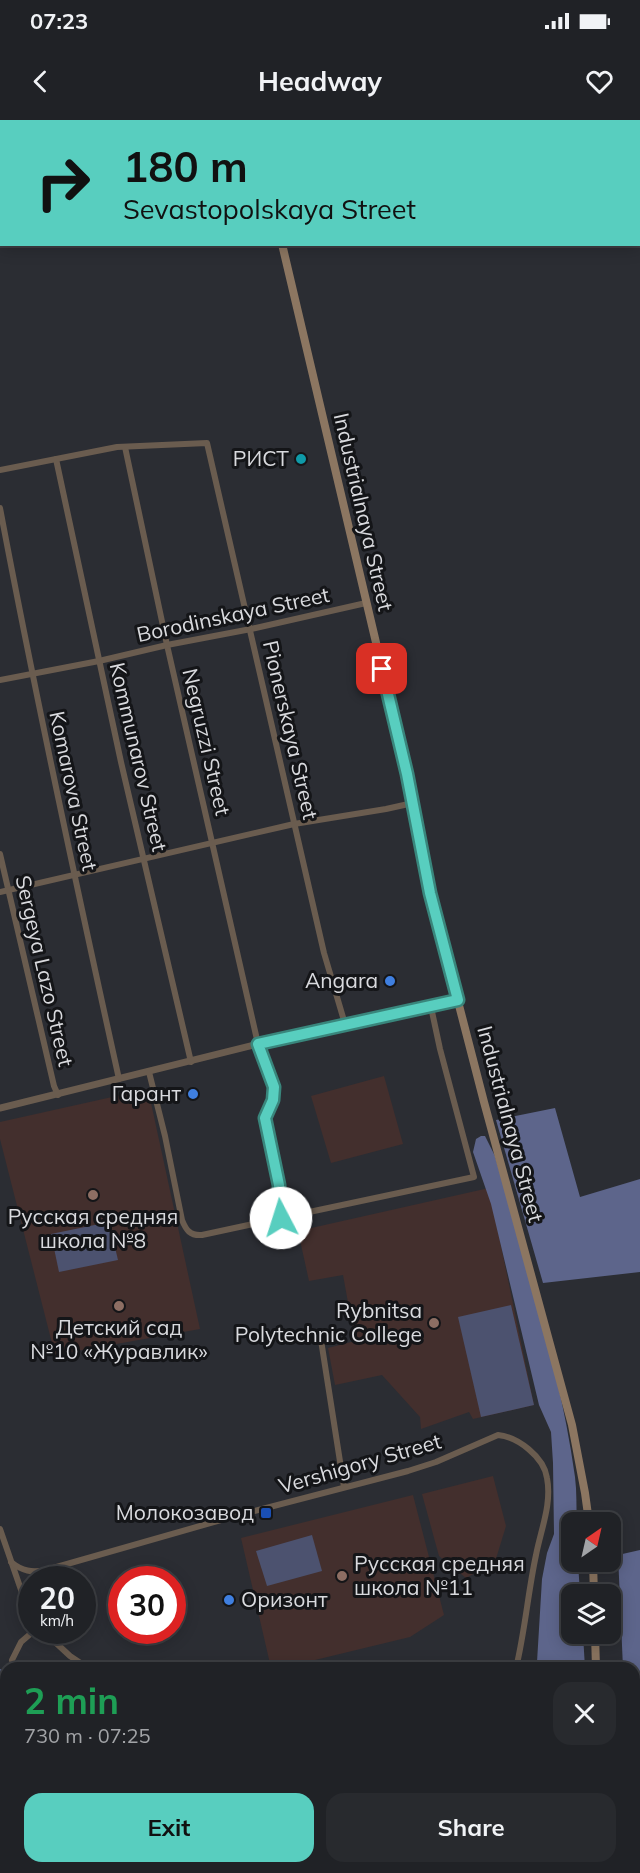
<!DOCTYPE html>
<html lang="en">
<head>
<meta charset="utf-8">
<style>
	body { margin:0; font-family:Mulish,sans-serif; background:#282a2e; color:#f1f3f6; height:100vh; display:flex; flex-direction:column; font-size:22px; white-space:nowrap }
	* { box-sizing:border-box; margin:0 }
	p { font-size:20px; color:#a2a4a7 }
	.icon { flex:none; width:33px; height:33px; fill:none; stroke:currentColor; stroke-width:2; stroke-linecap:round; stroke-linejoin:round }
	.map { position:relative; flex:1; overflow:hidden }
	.sheet { position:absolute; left:0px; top:1542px; width:640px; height:212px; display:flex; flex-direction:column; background:#202226; border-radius:18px 18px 0 0; box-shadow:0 3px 15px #0003,0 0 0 2px #3d3f43 }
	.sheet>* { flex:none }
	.guide { position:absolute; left:0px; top:0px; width:640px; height:126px; box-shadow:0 3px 15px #0003,0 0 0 2px #3d3f43; background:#58cebf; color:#111; overflow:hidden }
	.needle { width:39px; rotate:34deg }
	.controls { position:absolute; left:561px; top:1392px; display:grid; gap:12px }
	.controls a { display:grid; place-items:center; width:60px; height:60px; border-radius:12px; background:#202226; box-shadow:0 3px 15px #0003,0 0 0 2px #3d3f43; font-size:30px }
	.speed { position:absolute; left:18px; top:1446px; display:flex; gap:12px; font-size:30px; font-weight:700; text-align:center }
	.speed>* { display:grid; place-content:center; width:78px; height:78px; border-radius:50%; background:#202226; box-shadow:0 3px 15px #0003,0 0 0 2px #3d3f43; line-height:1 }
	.speed small { font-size:15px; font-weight:400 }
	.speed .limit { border:9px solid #d22; background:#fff; color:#111 }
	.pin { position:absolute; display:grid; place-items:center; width:51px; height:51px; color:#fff; margin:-26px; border-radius:12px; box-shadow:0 3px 9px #0006 }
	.me { position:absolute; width:66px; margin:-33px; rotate:355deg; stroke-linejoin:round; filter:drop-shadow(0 0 4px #0008) }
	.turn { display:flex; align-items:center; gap:21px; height:126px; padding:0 24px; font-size:27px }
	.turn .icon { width:78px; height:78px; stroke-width:2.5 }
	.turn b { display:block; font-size:42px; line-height:51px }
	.round { display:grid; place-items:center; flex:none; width:63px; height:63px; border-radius:18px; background:#282a2e }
	.summary { display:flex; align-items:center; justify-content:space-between; height:102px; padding:0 24px }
	h1 { font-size:36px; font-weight:700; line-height:45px; color:#1e9e55 }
	.cta { display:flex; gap:12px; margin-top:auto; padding:12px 24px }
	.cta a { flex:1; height:69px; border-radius:18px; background:#58cebf; color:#111; font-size:24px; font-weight:700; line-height:69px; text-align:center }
	.cta a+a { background:#282a2e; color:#f1f3f6 }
	.status { display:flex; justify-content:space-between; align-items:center; height:42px; padding:0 30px; background:#202226; direction:ltr }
	.status svg { height:16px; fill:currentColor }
	header { display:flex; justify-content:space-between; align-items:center; height:78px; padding:0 24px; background:#202226; font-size:27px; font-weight:700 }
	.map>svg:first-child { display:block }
</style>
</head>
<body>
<div class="status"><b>07:23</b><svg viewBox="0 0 49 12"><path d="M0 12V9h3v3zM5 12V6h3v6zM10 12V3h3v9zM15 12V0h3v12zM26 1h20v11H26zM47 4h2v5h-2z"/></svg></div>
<header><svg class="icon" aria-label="back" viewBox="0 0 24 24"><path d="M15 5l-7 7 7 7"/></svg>Headway<svg class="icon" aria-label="heart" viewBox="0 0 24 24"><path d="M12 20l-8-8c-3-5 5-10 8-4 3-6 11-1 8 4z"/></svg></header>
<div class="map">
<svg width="640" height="1753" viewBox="0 0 640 1753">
	<rect width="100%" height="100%" fill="#2b2d33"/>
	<g fill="#432f2d">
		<polygon points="384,956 403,1024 331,1043 311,976"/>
		<polygon points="148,969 200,1209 55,1235 0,1019 0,1002"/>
		<polygon points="489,1068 534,1285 473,1299 469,1292 421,1309 420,1297 382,1255 335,1265 328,1228 355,1221 343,1155 309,1161 298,1111"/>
		<polygon points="493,1356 506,1406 495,1442 466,1458 439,1436 422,1374"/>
		<polygon points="413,1375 444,1495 410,1517 282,1548 271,1548 241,1418"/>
	</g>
	<g fill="#4c526f">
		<polygon points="109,1102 118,1140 59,1152 51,1114"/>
		<polygon points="511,1185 534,1285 481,1297 458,1197"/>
		<polygon points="312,1415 322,1451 267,1466 256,1431"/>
	</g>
	<g fill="#5d658b">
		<polygon points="555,988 580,1077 640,1059 640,1152 543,1163 496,1000"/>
		<path d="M481,1016H485L495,1036C525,1141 560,1248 575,1357C577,1372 576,1387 577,1402H572V1442H578L580,1474H572V1514H583L585,1548H541L537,1542L542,1459L547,1433L554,1414L553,1343L551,1312L539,1285L491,1084L473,1032L476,1019Z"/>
		<polygon points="640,1430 640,1648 635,1648 634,1548 623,1548 618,1435"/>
		<polygon points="0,1549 6,1551 6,1658 0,1656"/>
		<polygon points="221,1748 361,1748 366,1753 232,1753"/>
	</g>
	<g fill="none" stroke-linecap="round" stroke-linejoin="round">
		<g stroke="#6a5c4f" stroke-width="6">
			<path d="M125,327L167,525L258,924L274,967L273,980L265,998L279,1066L281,1098L202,1115C190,1116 186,1110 182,1100L165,1016L149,952"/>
			<polyline points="56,339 121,642 191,942"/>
			<polyline points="0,350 117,327 207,323 324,833 345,904"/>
			<path d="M0,388C36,579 77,769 119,959"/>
			<polyline points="0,560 99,541 167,525 251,509 366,483"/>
			<polyline points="0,734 54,966 58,975"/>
			<polyline points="0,772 294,704 386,689 413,683"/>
			<polyline points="281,1098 474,1057 440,929 431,887"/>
			<polyline points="330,1218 321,1220 344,1367"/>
			<polyline points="0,1409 28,1490 32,1495"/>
			<path d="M11,1442C22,1451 32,1453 46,1450L228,1398L408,1351L436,1342L498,1315C518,1317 544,1337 547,1358C552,1384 541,1409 536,1435C528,1472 525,1511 516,1548"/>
			<polyline points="42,1510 70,1536 88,1548"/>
			<polyline points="12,1540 21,1522 35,1510"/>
			<polyline points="0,1681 6,1682"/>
			<polyline points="214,1748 223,1753"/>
			<polyline points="551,1753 559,1748"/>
		</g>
		<g stroke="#6a5c4f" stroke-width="7">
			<polyline points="0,988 258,924 458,880"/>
			<polyline points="634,1671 640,1670"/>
		</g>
		<g stroke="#8c7661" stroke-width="8">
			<polyline points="253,0 254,2"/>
			<polyline points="282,124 407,654 430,773 484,982 572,1305 585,1373 589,1402"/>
			<polyline points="593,1442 594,1474"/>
			<polyline points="595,1514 596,1548"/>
			<polyline points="613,1748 614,1753"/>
		</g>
	</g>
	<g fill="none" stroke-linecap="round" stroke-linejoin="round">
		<g stroke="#39867c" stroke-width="15">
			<polyline id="route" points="281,1098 279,1065 265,998 273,980 274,967 258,924 458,880 430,773 407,654 382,549"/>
		</g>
		<use href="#route" stroke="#58cebf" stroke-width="10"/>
	</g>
	<circle fill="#0f9aa8" stroke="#141518" stroke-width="2" cx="301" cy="339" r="6"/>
	<g fill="#3f7fe0" stroke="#141518" stroke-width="2">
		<circle cx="390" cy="861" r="6"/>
		<circle cx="193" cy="974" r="6"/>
		<circle cx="229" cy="1480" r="6"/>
	</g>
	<g fill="#8d6e63" stroke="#141518" stroke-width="2">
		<circle cx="93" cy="1075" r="6"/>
		<circle cx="119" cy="1186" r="6"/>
		<circle cx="434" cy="1203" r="6"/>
		<circle cx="342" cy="1456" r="6"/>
	</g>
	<rect fill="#1a4fb4" stroke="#141518" stroke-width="2" x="260" y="1387" width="12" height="12" rx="3"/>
	<g text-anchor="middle" stroke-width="6" stroke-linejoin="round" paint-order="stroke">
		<g font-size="21" fill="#d9dade" stroke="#141518" text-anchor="end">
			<text x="289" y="346">РИСТ</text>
			<text x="378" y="868">Angara</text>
			<text x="181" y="981">Гарант</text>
			<text x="93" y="1104" text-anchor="middle">Русская средняя<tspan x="93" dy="24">школа №8</tspan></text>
			<text x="422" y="1198">Rybnitsa<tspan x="422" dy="24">Polytechnic College</tspan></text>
			<text x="119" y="1215" text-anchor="middle">Детский сад<tspan x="119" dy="24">№10 «Журавлик»</tspan></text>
			<text x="254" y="1400">Молокозавод</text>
			<text x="354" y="1451" text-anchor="start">Русская средняя<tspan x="354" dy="24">школа №11</tspan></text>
			<text x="241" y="1487" text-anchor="start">Оризонт</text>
		</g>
		<g font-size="21" fill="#d9dade" stroke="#141518">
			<text transform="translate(363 392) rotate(77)" y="7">Industrialnaya Street</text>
			<text transform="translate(233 495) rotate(-12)" y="7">Borodinskaya Street</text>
			<text transform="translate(290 610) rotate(77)" y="7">Pionerskaya Street</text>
			<text transform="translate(206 622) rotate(77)" y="7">Negruzzi Street</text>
			<text transform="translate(138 637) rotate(77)" y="7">Kommunarov Street</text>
			<text transform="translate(73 671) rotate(78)" y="7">Komarova Street</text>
			<text transform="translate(44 851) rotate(77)" y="7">Sergeya Lazo Street</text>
			<text transform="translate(510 1004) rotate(75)" y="7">Industrialnaya Street</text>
			<text transform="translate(360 1344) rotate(-16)" y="7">Vershigory Street</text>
		</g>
	</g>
</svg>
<div class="controls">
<a><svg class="needle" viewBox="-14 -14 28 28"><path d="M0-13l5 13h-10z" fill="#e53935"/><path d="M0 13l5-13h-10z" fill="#a2a4a7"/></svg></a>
<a><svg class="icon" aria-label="layers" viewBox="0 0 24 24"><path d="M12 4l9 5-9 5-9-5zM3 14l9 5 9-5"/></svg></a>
</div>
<div class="speed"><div>20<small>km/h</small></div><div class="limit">30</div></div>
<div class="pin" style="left:382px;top:549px;background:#d93025"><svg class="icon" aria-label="arrive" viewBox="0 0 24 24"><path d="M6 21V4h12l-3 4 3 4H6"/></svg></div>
<svg class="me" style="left:281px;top:1098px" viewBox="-20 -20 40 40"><circle r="19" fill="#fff"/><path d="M0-13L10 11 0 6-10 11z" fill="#58cebf"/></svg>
<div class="guide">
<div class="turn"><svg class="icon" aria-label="right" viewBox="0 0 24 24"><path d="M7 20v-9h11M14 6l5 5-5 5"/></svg><div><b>180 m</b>Sevastopolskaya Street</div></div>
</div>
<section class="sheet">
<div class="summary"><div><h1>2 min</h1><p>730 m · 07:25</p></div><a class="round"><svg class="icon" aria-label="close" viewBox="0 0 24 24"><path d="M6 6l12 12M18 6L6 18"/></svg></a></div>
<div class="cta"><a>Exit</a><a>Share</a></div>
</section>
</div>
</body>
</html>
